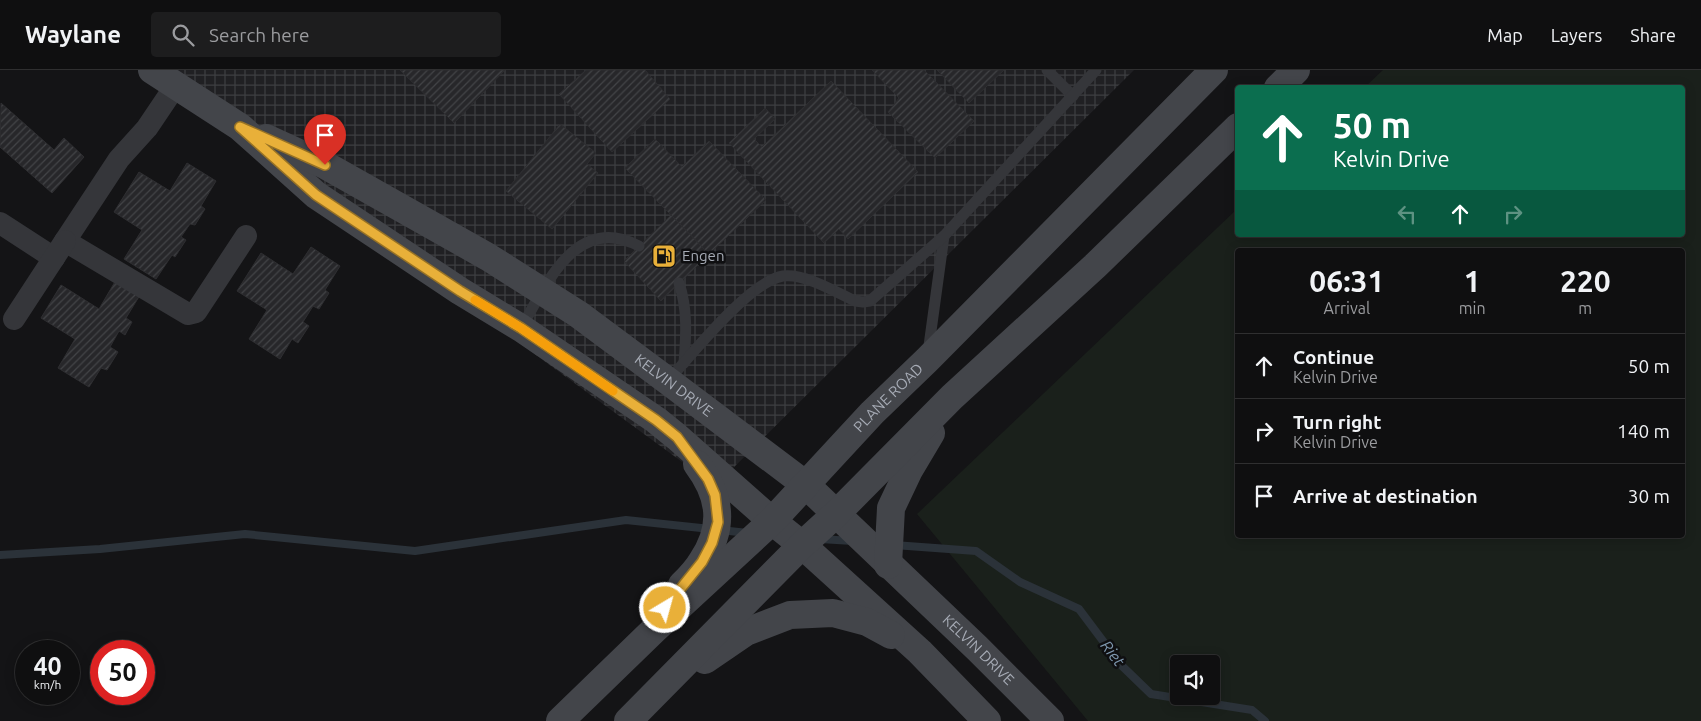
<!DOCTYPE html>
<html lang="en">
<head>
<meta charset="utf-8">
<style>
	body { margin:0; font-family:Ubuntu,sans-serif; background:#1d1d1e; color:#f1f3f6; height:100vh; display:flex; flex-direction:column; font-size:19px; white-space:nowrap }
	* { box-sizing:border-box; margin:0 }
	p { font-size:16px; color:#9b9c9f }
	.icon { flex:none; width:28px; height:28px; fill:none; stroke:currentColor; stroke-width:2; stroke-linecap:round; stroke-linejoin:round }
	.map { position:relative; flex:1; overflow:hidden }
	.side { position:absolute; left:1235px; top:178px; width:450px; height:290px; display:flex; flex-direction:column; background:#0f0f10; border-radius:5px; box-shadow:0 2px 12px #0003,0 0 0 1px #2f2f30 }
	.side>* { flex:none }
	.top-card { position:absolute; left:1235px; top:15px; width:450px; height:152px; border-radius:5px; box-shadow:0 2px 12px #0003,0 0 0 1px #2f2f30; background:#0b6e4f; color:#fff; overflow:hidden }
	.fabs { position:absolute; left:1170px; top:585px; display:grid; gap:10px }
	.fabs a { display:grid; place-items:center; width:50px; height:50px; border-radius:5px; background:#0f0f10; box-shadow:0 2px 12px #0003,0 0 0 1px #2f2f30; font-size:25px }
	.speed { position:absolute; left:15px; top:570px; display:flex; gap:10px; font-size:25px; font-weight:700; text-align:center }
	.speed>* { display:grid; place-content:center; width:65px; height:65px; border-radius:50%; background:#0f0f10; box-shadow:0 2px 12px #0003,0 0 0 1px #2f2f30; line-height:1 }
	.speed small { font-size:12px; font-weight:400 }
	.speed .limit { border:8px solid #d22; background:#fff; color:#111 }
	.pin { position:absolute; display:grid; place-items:center; width:42px; height:42px; color:#fff; margin:-51px -21px; border-radius:50% 50% 50% 0; rotate:-45deg; box-shadow:0 0 5px #0007 }
	.pin .icon { rotate:45deg }
	.me { position:absolute; width:55px; margin:-28px; rotate:37deg; stroke-linejoin:round; filter:drop-shadow(0 0 4px #0008) }
	.turn { display:flex; align-items:center; gap:18px; height:105px; padding:0 15px; font-size:22px }
	.turn .icon { width:65px; height:65px; stroke-width:2.5 }
	.turn b { display:block; font-size:35px; line-height:42px }
	.lanes { display:flex; align-items:center; height:48px; padding:0 15px; background:#0003; justify-content:center; gap:25px; direction:ltr }
	.lanes .off { opacity:.35 }
	.eta { display:flex; justify-content:space-evenly; align-items:center; height:85px; text-align:center }
	.eta b { font-size:30px; font-weight:600; line-height:35px }
	ul { padding:0; list-style:none }
	li { display:flex; align-items:center; gap:15px; height:65px; padding:0 15px; border-top:1px solid #2f2f30 }
	li div { flex:1 }
	li b { display:block; font-size:19px }
	li em { font-style:normal }
	header { display:flex; align-items:center; gap:30px; box-sizing:border-box; height:70px; padding:0 25px; background:#0f0f10; border-bottom:1px solid #2f2f30 }
	header strong { font-size:24px }
	nav { display:flex; gap:28px; margin-inline-start:auto; font-size:18px }
	.search { width:350px; height:45px; background:#1d1d1e; display:flex; align-items:center; gap:12px; box-sizing:border-box; padding:0 18px; border-radius:5px; color:#9b9c9f; font-size:19px }
	.map>svg:first-child { display:block }
</style>
</head>
<body>
<header>
<strong>Waylane</strong>
<div class="search"><svg class="icon" aria-label="search" viewBox="0 0 24 24"><circle cx="10" cy="10" r="6"/><path d="M15 15l6 6"/></svg>Search here</div>
<nav><a>Map</a><a>Layers</a><a>Share</a></nav>
</header>
<div class="map">
<svg width="1701" height="651" viewBox="0 0 1701 651">
	<defs>
		<pattern id="industrial-grid" width="8" height="8" patternUnits="userSpaceOnUse" patternTransform="scale(1.25)"><rect width="8" height="8" fill="#202023"/><path d="M0 4h8M4 0v8" fill="none" stroke="#3d3e41"/></pattern>
		<pattern id="building-hatch" width="6" height="6" patternUnits="userSpaceOnUse" patternTransform="scale(1.25)"><rect width="6" height="6" fill="#27272a"/><path d="M-1 1l2-2M0 6l6-6M5 7l2-2" fill="none" stroke="#434447"/></pattern>
	</defs>
	<rect width="100%" height="100%" fill="#141416"/>
	<polygon fill="url(#industrial-grid)" points="147,0 1134,0 715,416"/>
	<path fill="#1a201b" fill-rule="evenodd" d="M1383,0H1701V651H1088L917,444L1237,139L1238,165H1682V18L1365,17ZM1238,180H1682V465H1238ZM1179,594H1211V626H1179Z"/>
	<g fill="none" stroke-linecap="round" stroke-linejoin="round">
		<g stroke="#2b3239" stroke-width="8">
			<polyline points="820,469 853,471"/>
			<polyline points="894,475 976,481 1020,512 1079,539 1121,595 1151,624 1252,640 1265,651"/>
			<polyline points="0,485 100,479 245,464 415,481 626,450 748,463"/>
		</g>
	</g>
	<g fill="url(#building-hatch)" stroke="#2e2e31">
		<polygon points="400,0 505,0 454,53"/>
		<polygon points="586,0 645,0 670,29 612,82 559,24"/>
		<polygon points="872,0 924,0 974,51 935,88 888,42 899,28"/>
		<polygon points="937,0 1004,0 969,33"/>
		<polygon points="831,11 918,102 848,169 839,159 824,173 729,73 765,38 775,49 754,69 762,77"/>
		<polygon points="1,33 54,80 64,68 84,87 52,123 0,77"/>
		<polygon points="560,54 596,83 587,94 598,103 552,159 506,121"/>
		<polygon points="655,69 682,97 709,71 766,130 709,184 625,98"/>
		<polygon points="187,93 216,111 201,136 205,139 195,155 190,154 181,167 186,170 175,187 172,185 156,209 124,189 142,160 114,142 139,102 170,121"/>
		<polygon points="671,145 709,184 661,231 624,191"/>
		<polygon points="311,177 340,196 325,220 329,223 319,239 313,236 303,252 309,256 298,273 292,269 280,289 249,269 267,240 237,221 261,183 293,204"/>
		<polygon points="116,210 140,225 126,248 132,252 125,265 119,261 110,277 118,282 107,300 101,298 89,317 58,298 75,269 41,248 61,215 99,239"/>
	</g>
	<g fill="none" stroke-linecap="round" stroke-linejoin="round">
		<g stroke="#35363a" stroke-width="11">
			<polyline points="1047,0 1073,26"/>
			<path d="M679,213C688,240 686,266 684,293"/>
			<path d="M521,258C547,214 576,143 639,176"/>
			<polyline points="928,283 944,166"/>
			<path d="M668,311C692,284 750,211 783,206C804,203 836,222 855,231L863,232L870,231L944,166L1096,0"/>
		</g>
		<g stroke="#35363a" stroke-width="22">
			<polyline points="176,15 147,58 119,89 65,171 188,244 196,242 246,166"/>
			<polyline points="0,153 54,188"/>
			<polyline points="14,249 65,171"/>
		</g>
		<g stroke="#43454a" stroke-width="28">
			<polyline points="152,0 240,57 316,125 460,221 521,258 656,350 677,367 772,451 802,475 920,582 987,651"/>
			<polyline points="1278,18 1296,0"/>
			<path id="s1" d="M266,68L325,95L488,187L578,244L668,311L806,415L977,578L1050,651"/>
			<polyline points="888,495 891,438 909,400 931,363"/>
			<path d="M682,515C689,508 697,500 702,491C725,457 721,426 697,394"/>
			<polyline points="705,590 746,562 790,545 833,543 867,552 891,565"/>
			<path id="s2" d="M560,651L655,559L772,451L872,343L927,290L1214,0"/>
			<polyline points="628,651 802,475 836,444 952,327 1095,196 1238,57"/>
		</g>
	</g>
	<g fill="none" stroke-linecap="round" stroke-linejoin="round">
		<g stroke="#977225" stroke-width="12">
			<polyline id="route" points="325,95 240,57 316,125 460,221 521,258 656,350 677,367 708,409 715,425 718,452 712,473 702,492 665,538"/>
		</g>
		<use href="#route" stroke="#e9b039" stroke-width="9"/>
		<polyline stroke="#f59e0b" stroke-width="9" points="475,230 521,258 613,321"/>
	</g>
	<defs>
		<g id="fuel-square" transform="scale(1.25)"><rect x="-9" y="-9" width="18" height="18" rx="4" fill="#e9b039" stroke="#0f0f11"/><path d="M-5.5-6h7V0h2V4h1.3V-2.5L3-4.5l.8-.8L6-3V5H2.5V1h-1V6h-7ZM-4.2-4.7v3.2H.2V-4.7Z" fill="#111"/></g>
	</defs>
	<g fill-rule="evenodd">
		<use href="#fuel-square" x="664" y="186"/>
	</g>
	<g text-anchor="middle" stroke-width="5" stroke-linejoin="round" paint-order="stroke">
		<g font-size="15" fill="#a6abb5" stroke="#0f0f11" text-anchor="start">
			<text x="682" y="191">Engen</text>
		</g>
		<g font-size="15" fill="#a6abb5" stroke="#0f0f11">
			<text dy="5" stroke="none"><textPath href="#s1" startOffset="478">KELVIN DRIVE</textPath></text>
			<text dy="5" stroke="none"><textPath href="#s2" startOffset="461">PLANE ROAD</textPath></text>
			<text dy="5" stroke="none"><textPath href="#s1" startOffset="882">KELVIN DRIVE</textPath></text>
		</g>
		<g font-size="16" font-style="italic" fill="#7f98af" stroke="#0f0f11">
			<text transform="translate(1113 583) rotate(52)" y="6">Riet</text>
		</g>
	</g>
</svg>
<div class="fabs">
<a><svg class="icon" aria-label="sound" viewBox="0 0 24 24"><path d="M4 9h4l5-4v14l-5-4H4zM17 9q2 3 0 6"/></svg></a>
</div>
<div class="speed"><div>40<small>km/h</small></div><div class="limit">50</div></div>
<div class="pin" style="left:325px;top:95px;background:#d93025"><svg class="icon" aria-label="arrive" viewBox="0 0 24 24"><path d="M6 21V4h12l-3 4 3 4H6"/></svg></div>
<svg class="me" style="left:665px;top:538px" viewBox="-20 -20 40 40"><circle r="17" fill="#e9b039" stroke="#fff" stroke-width="3"/><path d="M0-11L8 9 0 5-8 9z" fill="#fff"/></svg>
<div class="top-card">
<div class="turn"><svg class="icon" aria-label="ahead" viewBox="0 0 24 24"><path d="M12 20V5M6 11l6-6 6 6"/></svg><div><b>50 m</b>Kelvin Drive</div></div>
<div class="lanes"><svg class="icon off" aria-label="left" viewBox="0 0 24 24"><path d="M17 20v-9H6M10 6l-5 5 5 5"/></svg><svg class="icon" aria-label="ahead" viewBox="0 0 24 24"><path d="M12 20V5M6 11l6-6 6 6"/></svg><svg class="icon off" aria-label="right" viewBox="0 0 24 24"><path d="M7 20v-9h11M14 6l5 5-5 5"/></svg></div>
</div>
<section class="side">
<div class="eta">
<div><b>06:31</b><p>Arrival</p></div>
<div><b>1</b><p>min</p></div>
<div><b>220</b><p>m</p></div>
</div>
<ul>
<li><svg class="icon" aria-label="ahead" viewBox="0 0 24 24"><path d="M12 20V5M6 11l6-6 6 6"/></svg><div><b>Continue</b><p>Kelvin Drive</p></div><em>50 m</em></li>
<li><svg class="icon" aria-label="right" viewBox="0 0 24 24"><path d="M7 20v-9h11M14 6l5 5-5 5"/></svg><div><b>Turn right</b><p>Kelvin Drive</p></div><em>140 m</em></li>
<li><svg class="icon" aria-label="arrive" viewBox="0 0 24 24"><path d="M6 21V4h12l-3 4 3 4H6"/></svg><div><b>Arrive at destination</b></div><em>30 m</em></li>
</ul>
</section>
</div>
</body>
</html>
